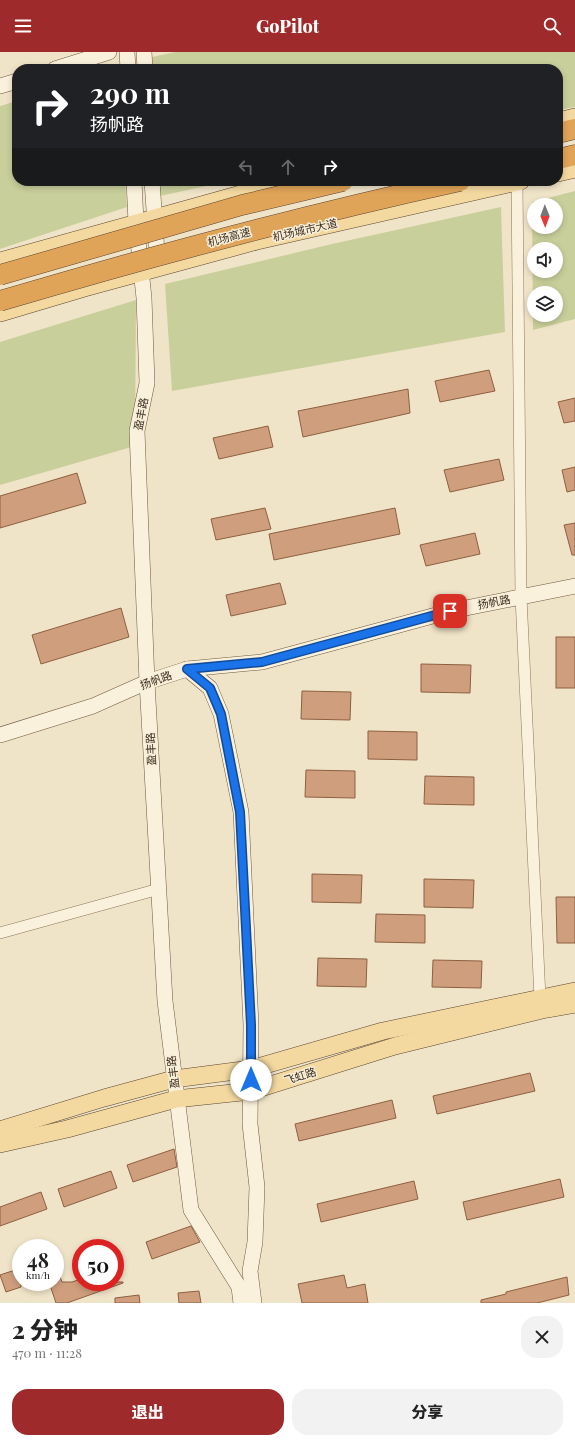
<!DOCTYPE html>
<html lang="zh">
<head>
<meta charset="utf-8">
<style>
	body { margin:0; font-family:"Playfair Display","Noto Sans SC",serif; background:#f2f2f2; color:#222; height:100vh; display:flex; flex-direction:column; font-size:15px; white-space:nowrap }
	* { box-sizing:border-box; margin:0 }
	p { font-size:13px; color:#767676 }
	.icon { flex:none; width:22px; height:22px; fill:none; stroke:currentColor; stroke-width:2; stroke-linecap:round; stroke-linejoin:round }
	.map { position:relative; height:1251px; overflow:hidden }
	.panel { display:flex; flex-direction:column; background:#fff; flex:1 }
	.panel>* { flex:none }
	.top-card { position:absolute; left:12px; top:12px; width:551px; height:122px; border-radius:16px; box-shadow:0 2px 6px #0003; background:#202124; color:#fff; overflow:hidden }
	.needle { width:26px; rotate:179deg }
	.controls { position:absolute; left:527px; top:146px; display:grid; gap:8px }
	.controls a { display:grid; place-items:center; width:36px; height:36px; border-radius:50%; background:#fff; box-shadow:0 2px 6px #0003; font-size:20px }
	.speed { position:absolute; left:12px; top:1187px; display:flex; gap:8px; font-size:20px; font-weight:700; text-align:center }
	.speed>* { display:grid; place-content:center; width:52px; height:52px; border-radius:50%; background:#fff; box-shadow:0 2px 6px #0003; line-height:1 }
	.speed small { font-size:10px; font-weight:400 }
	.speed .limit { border:6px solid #d22; background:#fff; color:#111 }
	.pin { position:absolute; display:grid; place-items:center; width:34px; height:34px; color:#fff; margin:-17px; border-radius:8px; box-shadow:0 2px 6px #0006 }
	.me { position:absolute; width:44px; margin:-22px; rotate:0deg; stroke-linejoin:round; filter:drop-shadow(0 0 3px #0008) }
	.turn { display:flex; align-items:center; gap:14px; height:84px; padding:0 12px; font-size:18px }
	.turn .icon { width:52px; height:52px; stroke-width:2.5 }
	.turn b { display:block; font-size:28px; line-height:34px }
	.lanes { display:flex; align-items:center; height:38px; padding:0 12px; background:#0003; justify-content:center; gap:20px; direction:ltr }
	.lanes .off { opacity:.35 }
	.round { display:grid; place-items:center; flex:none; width:42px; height:42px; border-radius:16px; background:#f2f2f2 }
	.overview { display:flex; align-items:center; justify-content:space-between; height:68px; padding:0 12px }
	h1 { font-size:24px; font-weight:800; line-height:30px }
	.button { display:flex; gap:8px; margin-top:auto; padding:8px 12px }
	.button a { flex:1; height:46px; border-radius:16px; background:#9e2a2b; color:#fff; font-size:16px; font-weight:800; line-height:46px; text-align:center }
	.button a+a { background:#f2f2f2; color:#222 }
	header { display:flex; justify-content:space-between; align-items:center; height:52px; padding:0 12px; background:#9e2a2b; color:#fff; font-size:18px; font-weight:800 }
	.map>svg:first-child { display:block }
</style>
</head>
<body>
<header><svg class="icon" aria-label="menu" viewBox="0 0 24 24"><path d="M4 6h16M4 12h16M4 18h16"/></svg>GoPilot<svg class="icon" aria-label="search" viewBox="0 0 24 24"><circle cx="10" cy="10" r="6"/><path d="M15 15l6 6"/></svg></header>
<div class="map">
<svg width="575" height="1251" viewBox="0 0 575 1251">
	<rect width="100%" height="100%" fill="#f0e4c8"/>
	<g fill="#c9cf9b" fill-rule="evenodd">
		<polygon points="175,0 575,0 575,55 558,58 558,17 153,17 152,5"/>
		<polygon points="17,49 17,129 125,129 127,155 0,197 0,54"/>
		<polygon points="159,129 229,129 160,144"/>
		<path d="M575,139V267L533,278L532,150ZM534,153H556V175H534ZM534,197H556V219H534ZM534,241H556V263H534Z"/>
		<polygon points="501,155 505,280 172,339 165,232 332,192"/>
		<polygon points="136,248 135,394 0,433 0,290"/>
	</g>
	<g fill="#cf9f7d" stroke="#8d5f41">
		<polygon points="489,318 495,339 440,350 435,329"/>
		<polygon points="408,337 410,361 303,385 298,359"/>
		<polygon points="575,346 575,369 564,371 558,350"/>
		<polygon points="268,374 273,395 219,407 213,386"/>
		<polygon points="499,407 504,428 450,440 444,418"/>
		<polygon points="575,415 575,438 567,440 562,418"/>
		<polygon points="77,421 86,451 0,476 0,444"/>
		<polygon points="265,456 271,477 216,488 211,467"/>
		<polygon points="395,456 400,482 274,508 269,482"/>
		<polygon points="575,471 575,503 572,503 564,473"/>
		<polygon points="475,481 480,502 426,514 420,493"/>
		<polygon points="280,531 286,552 231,564 226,543"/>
		<polygon points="121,556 129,585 41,612 32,583"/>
		<rect x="556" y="585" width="19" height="51"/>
		<polygon points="421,612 471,613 470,641 421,640"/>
		<polygon points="302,639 351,640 350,668 301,667"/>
		<polygon points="368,679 417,680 417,708 368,707"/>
		<polygon points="306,718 355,719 355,746 305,745"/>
		<polygon points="425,724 474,725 474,753 424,752"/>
		<polygon points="312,822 362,823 361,851 312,850"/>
		<polygon points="424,827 474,828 473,856 424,855"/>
		<polygon points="556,845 575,845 575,891 557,891"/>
		<polygon points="376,862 425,863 425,891 375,890"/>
		<polygon points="318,906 367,907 366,935 317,934"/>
		<polygon points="433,908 482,909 481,936 432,935"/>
		<polygon points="530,1021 535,1039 437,1062 433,1044"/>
		<polygon points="392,1048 396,1066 299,1089 295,1072"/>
		<polygon points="174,1097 177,1115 133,1130 127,1113"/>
		<polygon points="111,1119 117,1136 64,1155 58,1137"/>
		<polygon points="560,1127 564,1145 467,1168 463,1150"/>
		<polygon points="414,1129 418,1147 321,1170 317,1152"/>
		<polygon points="41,1140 47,1157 0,1174 0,1155"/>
		<polygon points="191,1174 200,1190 152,1207 146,1190"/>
		<polygon points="55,1214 56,1214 62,1230 72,1230 81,1227 81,1230 123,1230 123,1231 67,1251 56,1251 49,1230 55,1230"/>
		<polygon points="21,1216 21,1235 6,1240 0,1223"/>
		<polygon points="344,1223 347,1236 365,1232 368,1251 302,1251 298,1232"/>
		<polygon points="567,1225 569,1243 537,1251 481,1251 481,1248 506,1242 506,1240"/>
		<polygon points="199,1239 201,1251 179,1251 178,1241"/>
		<polygon points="139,1243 140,1251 115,1251 115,1246"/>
	</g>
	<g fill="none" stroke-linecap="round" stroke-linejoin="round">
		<g stroke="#8d765c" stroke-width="12">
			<g id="street">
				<polyline points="517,130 521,545 540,946"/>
				<polyline points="0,881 159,837"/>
			</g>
		</g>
		<g stroke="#6f573f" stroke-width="16">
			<g id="secondary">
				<polyline points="127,0 128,17"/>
				<polyline points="144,0 145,17"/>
				<polyline points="55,17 109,0"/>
				<polyline points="0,34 17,29"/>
				<polyline points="134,129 136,170 144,246 147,331 137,379 147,630 165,949 191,1158 239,1235 241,1251"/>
				<polyline points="152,129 158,214"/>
				<polyline points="187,617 210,636 221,662 241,760 251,973 250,1072 257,1135 255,1190 250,1219 254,1251"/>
				<polyline points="0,683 93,654 147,630 187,617 262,610 451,559 575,534"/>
			</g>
		</g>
		<g stroke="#5b4430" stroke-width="18">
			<g id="primary">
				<polyline points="558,69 575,65"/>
				<polyline points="558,121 575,117"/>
				<polyline points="0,209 241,142 293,129"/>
				<polyline points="0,261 84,236 257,189 521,129"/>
				<polyline points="0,1078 104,1046 174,1027 251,1017 383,979 575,939"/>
				<polyline points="0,1092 67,1077 176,1047 251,1039 395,994 542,958 575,952"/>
			</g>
		</g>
		<g stroke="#5b4430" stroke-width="21">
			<g id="highway">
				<polyline points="558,81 575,77"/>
				<polyline points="558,107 575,103"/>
			</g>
		</g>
		<use href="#street" stroke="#faf1dc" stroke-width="11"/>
		<use href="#secondary" stroke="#faf1dc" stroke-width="15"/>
		<use href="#primary" stroke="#f3d9a0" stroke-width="17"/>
		<use href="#highway" stroke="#e0a458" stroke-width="20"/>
		<g stroke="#5b4430" stroke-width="21" stroke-linecap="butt">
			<g id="highway-bridge">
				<polyline points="0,223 242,153 343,129"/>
				<path d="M0,249C152,204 305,163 460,129"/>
			</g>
		</g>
		<use href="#highway-bridge" stroke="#e0a458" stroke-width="20"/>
	</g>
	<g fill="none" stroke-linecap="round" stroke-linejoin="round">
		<g stroke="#114b97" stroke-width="10">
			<polyline id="route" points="251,1028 251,973 240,760 221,662 210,636 187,617 262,610 450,559"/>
		</g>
		<use href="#route" stroke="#1a73e8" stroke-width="7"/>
	</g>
	<g text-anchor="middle" stroke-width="3" stroke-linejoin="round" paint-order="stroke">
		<g font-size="11" fill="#3d2e20" stroke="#f7eed8">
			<text transform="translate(305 178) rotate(-13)" y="4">机场城市大道</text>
			<text transform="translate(229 185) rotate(-15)" y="4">机场高速</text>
			<text transform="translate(141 362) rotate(-79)" y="4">盈丰路</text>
			<text transform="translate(494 550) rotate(-11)" y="4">扬帆路</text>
			<text transform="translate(156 628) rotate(-20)" y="4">扬帆路</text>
			<text transform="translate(151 697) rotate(-93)" y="4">盈丰路</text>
			<text transform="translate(173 1020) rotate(-97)" y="4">盈丰路</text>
			<text transform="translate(300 1024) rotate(-17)" y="4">飞虹路</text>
		</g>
	</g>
</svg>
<div class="controls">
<a><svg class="needle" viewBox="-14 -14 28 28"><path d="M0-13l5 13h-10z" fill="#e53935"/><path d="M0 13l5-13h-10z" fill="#767676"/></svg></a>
<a><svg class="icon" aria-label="sound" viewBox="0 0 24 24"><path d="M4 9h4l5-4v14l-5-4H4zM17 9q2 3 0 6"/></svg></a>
<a><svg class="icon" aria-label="layers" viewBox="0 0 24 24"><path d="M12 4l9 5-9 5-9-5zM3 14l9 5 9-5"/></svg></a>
</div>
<div class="speed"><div>48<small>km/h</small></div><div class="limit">50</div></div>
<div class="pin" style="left:450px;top:559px;background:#d93025"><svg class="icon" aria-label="arrive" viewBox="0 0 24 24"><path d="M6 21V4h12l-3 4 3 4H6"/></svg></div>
<svg class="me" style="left:251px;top:1028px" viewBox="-20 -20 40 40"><circle r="19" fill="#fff"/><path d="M0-13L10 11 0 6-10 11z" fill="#1a73e8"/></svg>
<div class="top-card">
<div class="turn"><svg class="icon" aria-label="right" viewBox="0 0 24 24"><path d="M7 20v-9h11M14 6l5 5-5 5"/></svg><div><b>290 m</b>扬帆路</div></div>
<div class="lanes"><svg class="icon off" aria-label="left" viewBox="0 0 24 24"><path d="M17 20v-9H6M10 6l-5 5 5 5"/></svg><svg class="icon off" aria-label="ahead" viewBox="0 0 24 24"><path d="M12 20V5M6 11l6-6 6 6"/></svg><svg class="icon" aria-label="right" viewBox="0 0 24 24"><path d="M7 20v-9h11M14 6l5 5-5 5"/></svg></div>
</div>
</div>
<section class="panel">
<div class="overview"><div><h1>2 分钟</h1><p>470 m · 11:28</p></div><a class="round"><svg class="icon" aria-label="close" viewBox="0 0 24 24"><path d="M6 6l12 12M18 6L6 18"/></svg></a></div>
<div class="button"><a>退出</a><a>分享</a></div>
</section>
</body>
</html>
